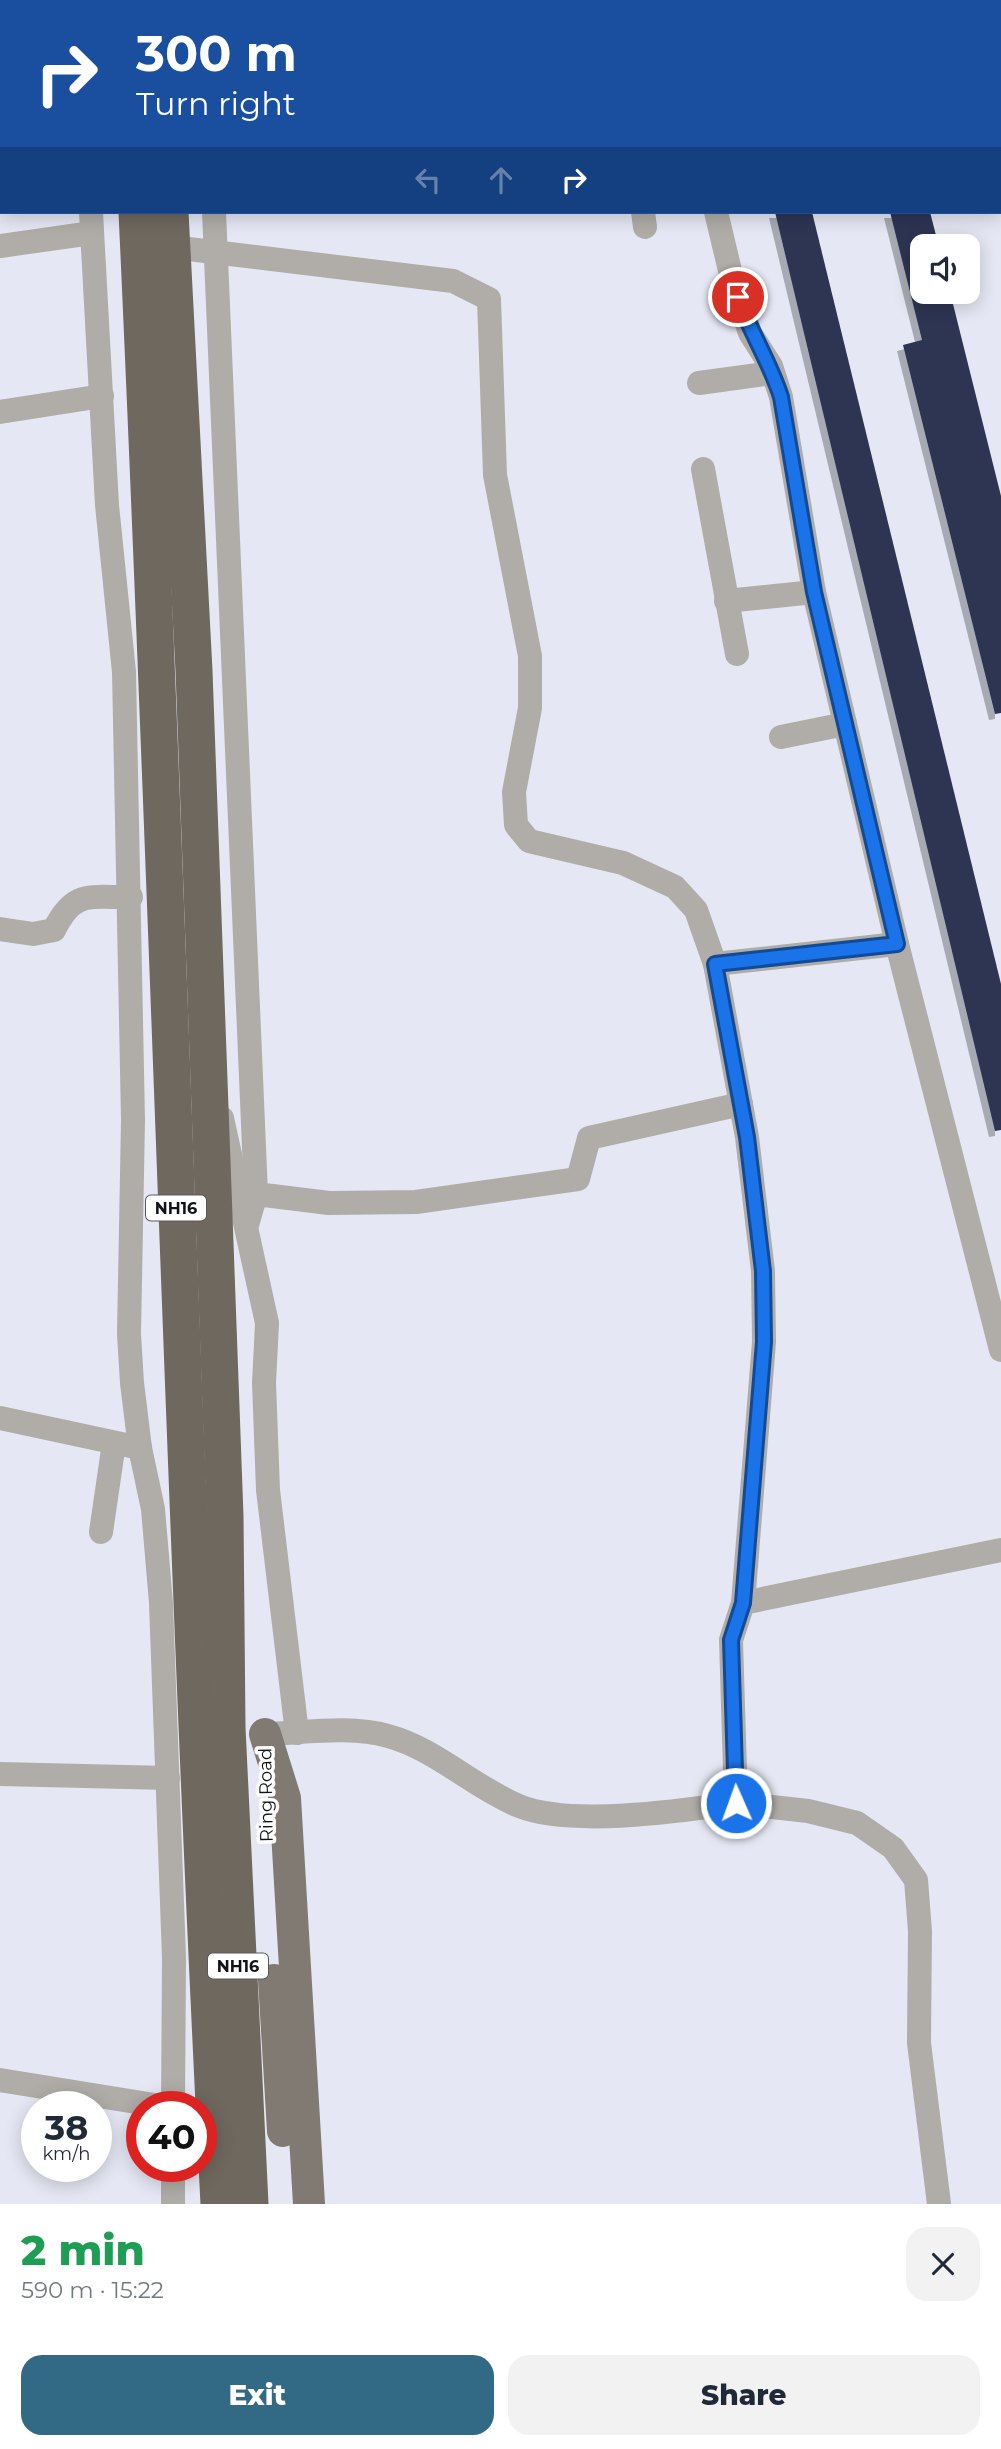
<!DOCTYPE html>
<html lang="en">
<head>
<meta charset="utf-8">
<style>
	body { margin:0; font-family:Montserrat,sans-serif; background:#f2f2f3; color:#1f2937; height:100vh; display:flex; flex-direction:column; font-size:26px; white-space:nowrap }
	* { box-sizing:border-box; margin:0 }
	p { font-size:23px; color:#747a83 }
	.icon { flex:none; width:38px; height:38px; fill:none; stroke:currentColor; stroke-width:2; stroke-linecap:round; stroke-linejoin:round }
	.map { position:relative; height:2204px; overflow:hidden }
	.sheet { display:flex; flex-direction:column; background:#fff; flex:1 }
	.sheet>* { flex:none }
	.banner { position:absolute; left:0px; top:0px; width:1001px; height:214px; box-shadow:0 4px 18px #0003; background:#1a4fa0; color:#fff; overflow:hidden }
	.tools { position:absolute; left:910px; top:234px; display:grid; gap:14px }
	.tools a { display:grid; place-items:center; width:70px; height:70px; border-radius:14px; background:#fff; box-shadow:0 4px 18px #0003; font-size:35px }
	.speed { position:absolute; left:21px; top:2091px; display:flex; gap:14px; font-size:35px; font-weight:700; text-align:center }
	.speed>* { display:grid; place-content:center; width:91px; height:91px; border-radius:50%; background:#fff; box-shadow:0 4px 18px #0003; line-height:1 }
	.speed small { font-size:18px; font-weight:400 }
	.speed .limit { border:10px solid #d22; background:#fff; color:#111 }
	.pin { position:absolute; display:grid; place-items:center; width:60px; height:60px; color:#fff; margin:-30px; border:4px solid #fff; border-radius:50%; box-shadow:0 2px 7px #0007 }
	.me { position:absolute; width:77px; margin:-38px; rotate:358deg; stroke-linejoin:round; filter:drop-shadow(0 0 5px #0008) }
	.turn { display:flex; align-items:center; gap:24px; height:147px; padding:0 21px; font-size:32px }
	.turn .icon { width:91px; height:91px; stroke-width:2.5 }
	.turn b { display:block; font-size:49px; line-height:60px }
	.lanes { display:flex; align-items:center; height:66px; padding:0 21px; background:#0003; justify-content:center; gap:35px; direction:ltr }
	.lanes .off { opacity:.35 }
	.round { display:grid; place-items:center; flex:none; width:74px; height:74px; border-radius:21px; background:#f2f2f3 }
	.overview { display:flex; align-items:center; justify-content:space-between; height:119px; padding:0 21px }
	h1 { font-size:42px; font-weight:800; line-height:52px; color:#1e9e55 }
	.button { display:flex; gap:14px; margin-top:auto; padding:14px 21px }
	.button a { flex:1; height:80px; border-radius:21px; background:#326984; color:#fff; font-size:28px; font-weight:800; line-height:80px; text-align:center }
	.button a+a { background:#f2f2f3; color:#1f2937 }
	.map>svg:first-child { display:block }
</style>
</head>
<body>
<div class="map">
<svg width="1001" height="2204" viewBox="0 0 1001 2204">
	<defs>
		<filter id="shadow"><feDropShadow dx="-6" dy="6" stdDeviation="0" flood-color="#0004"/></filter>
	</defs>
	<rect width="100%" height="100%" fill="#e5e8f4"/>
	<g fill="#2f3653" filter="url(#shadow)">
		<polygon points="775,212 812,212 1001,984 1001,1130 995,1131"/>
		<polygon points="890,212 930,212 939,247 922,247 922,292 950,292 1001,496 1001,713 995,714 903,345 922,340"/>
	</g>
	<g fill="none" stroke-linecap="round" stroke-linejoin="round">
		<g stroke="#b0ada8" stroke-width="24">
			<polyline points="83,0 84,2"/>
			<polyline points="204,0 204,2"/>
			<polyline points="666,0 666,2"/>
			<polyline points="91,212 107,505 124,672 133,1120 129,1334 132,1383 140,1448 153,1509 161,1603 174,1958 173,2107"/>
			<polyline points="214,212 256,1194 247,1225"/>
			<polyline points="643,212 645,227"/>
			<polyline points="716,212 732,279 750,333 771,366 781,397 814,592 897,944 1001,1350"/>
			<polyline points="0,246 92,233"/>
			<polyline points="172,247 453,281 489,299 495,475 530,656 530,708 514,792 516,825 529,841 623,863 675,887 696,910 715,964 747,1137 763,1271 764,1342 743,1603"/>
			<polyline points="699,383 773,373"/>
			<polyline points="0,412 102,396"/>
			<polyline points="703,469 737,654"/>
			<polyline points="726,601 814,592"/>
			<polyline points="781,737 845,724"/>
			<path d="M0,929L33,934L54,930C74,889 90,898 131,897"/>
			<polyline points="715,964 897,944"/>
			<polyline points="222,1118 267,1323 264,1383 268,1490 297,1733"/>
			<polyline points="256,1194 329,1203 416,1202 578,1179 589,1138 741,1104"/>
			<polyline points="0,1418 140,1448"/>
			<polyline points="101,1532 114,1443"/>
			<path d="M265,1734C303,1733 350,1725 388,1736C436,1749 473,1787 519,1806C571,1827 680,1811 736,1803L731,1640L743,1603L1001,1550"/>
			<polyline points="0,1774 168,1778"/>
			<polyline points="736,1803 808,1811 857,1823 893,1848 916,1880 920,1931 919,2043 939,2204"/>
			<polyline points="0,2080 167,2107"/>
			<polyline points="173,2204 173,2166"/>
		</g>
		<g stroke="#807a73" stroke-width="32">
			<polyline points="265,1734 285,1798 309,2204"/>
			<polyline points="274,1980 283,2131"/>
		</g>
		<g stroke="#6f685f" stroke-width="37">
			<polyline points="127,0 127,2"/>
			<polyline points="159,0 159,2"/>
			<path d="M137,212C168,876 185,1540 219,2204"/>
			<polyline points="170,212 194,671 225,1516 227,1728 250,2204"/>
		</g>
		<g stroke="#4a4c52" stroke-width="5" stroke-dasharray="10 5" stroke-linecap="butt">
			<polyline points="988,0 988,2"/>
			<polyline points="999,47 1001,54"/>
		</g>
	</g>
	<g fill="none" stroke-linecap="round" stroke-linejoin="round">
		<g stroke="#114b97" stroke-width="18">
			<path id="route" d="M736,1803L731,1640L743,1603L764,1342L763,1271L747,1137L715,964L897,944L814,592L781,397C770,362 750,332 738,297"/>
		</g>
		<use href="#route" stroke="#1a73e8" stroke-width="12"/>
	</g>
	<g text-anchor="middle" stroke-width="7" stroke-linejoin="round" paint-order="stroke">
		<g fill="#fff" stroke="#58595c" stroke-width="2">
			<rect x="146" y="1195.5" width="60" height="25" rx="5"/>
			<rect x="208" y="1953.5" width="60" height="25" rx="5"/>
		</g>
		<g font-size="16" font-weight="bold" fill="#111216">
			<text x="176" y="1214">NH16</text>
			<text x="238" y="1972">NH16</text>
		</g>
		<g font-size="18" fill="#111216" stroke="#fff">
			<text transform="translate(266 1795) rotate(-91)" y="6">Ring Road</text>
		</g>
	</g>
</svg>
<div class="tools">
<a><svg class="icon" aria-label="sound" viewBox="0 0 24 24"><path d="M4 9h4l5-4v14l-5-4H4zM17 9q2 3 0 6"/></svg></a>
</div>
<div class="speed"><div>38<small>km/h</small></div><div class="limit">40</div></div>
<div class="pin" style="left:738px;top:297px;background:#d93025"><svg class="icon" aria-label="arrive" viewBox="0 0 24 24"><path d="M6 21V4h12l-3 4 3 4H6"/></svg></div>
<svg class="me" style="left:736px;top:1803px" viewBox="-20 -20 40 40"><circle r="17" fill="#1a73e8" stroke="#fff" stroke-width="3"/><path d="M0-11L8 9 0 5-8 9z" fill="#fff"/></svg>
<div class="banner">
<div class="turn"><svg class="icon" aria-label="right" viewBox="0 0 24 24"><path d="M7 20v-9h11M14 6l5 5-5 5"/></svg><div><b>300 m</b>Turn right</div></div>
<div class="lanes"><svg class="icon off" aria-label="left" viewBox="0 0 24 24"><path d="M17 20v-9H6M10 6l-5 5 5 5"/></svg><svg class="icon off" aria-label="ahead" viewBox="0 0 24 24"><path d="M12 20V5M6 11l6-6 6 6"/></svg><svg class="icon" aria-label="right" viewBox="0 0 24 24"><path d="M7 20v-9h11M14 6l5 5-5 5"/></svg></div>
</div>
</div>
<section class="sheet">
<div class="overview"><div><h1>2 min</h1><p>590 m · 15:22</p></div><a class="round"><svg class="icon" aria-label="close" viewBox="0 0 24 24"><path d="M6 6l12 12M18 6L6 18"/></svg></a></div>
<div class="button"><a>Exit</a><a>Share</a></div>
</section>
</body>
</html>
